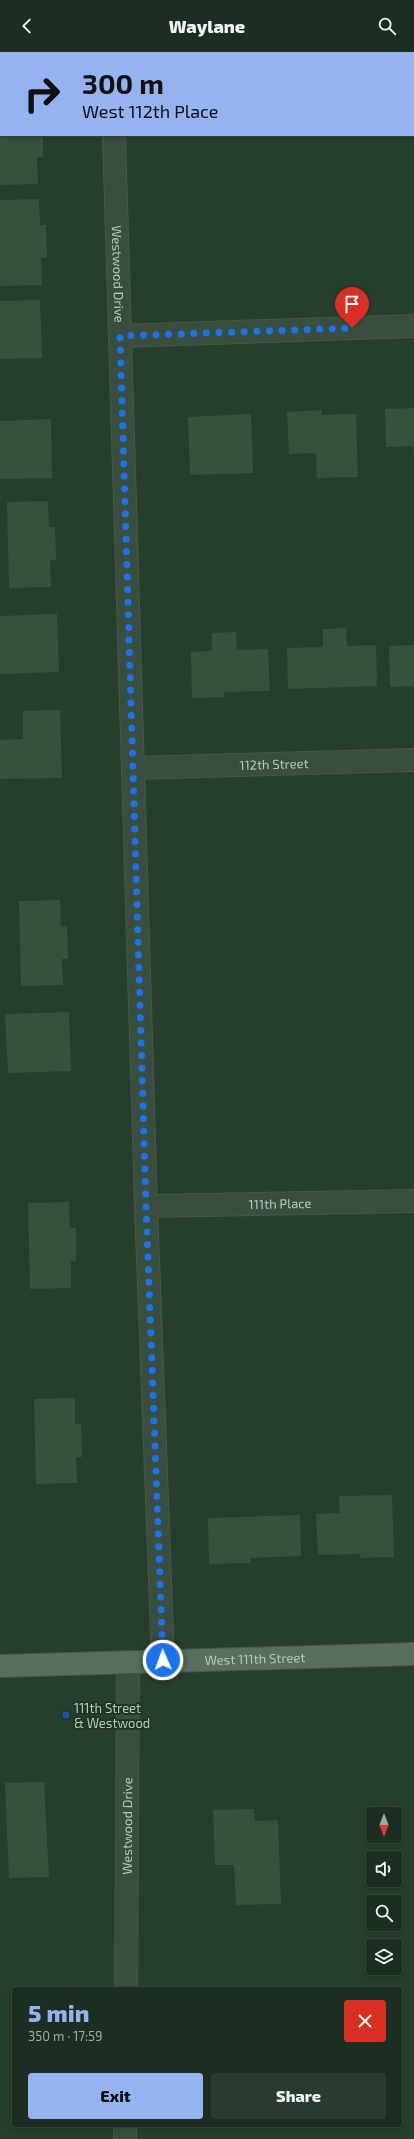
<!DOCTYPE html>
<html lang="en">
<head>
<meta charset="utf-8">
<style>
	body { margin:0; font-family:"Exo 2",sans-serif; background:#293a2e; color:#f1f3f6; height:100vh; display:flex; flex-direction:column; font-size:15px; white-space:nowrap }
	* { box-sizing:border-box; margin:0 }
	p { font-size:13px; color:#a0a8a5 }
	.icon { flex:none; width:22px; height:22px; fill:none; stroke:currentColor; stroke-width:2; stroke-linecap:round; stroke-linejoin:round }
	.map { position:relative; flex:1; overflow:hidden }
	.sheet { position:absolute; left:12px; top:1935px; width:390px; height:140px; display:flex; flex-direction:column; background:#1c2e21; border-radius:4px; box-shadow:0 2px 6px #0003,0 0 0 1px #3a4a3f }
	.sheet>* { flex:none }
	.hud { position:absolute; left:0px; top:0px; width:414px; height:84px; box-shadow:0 2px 6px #0003,0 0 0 1px #3a4a3f; background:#95b2f1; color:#111; overflow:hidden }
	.needle { width:26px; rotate:180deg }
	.fabs { position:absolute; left:366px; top:1755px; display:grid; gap:8px }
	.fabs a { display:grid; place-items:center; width:36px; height:36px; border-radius:4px; background:#1c2e21; box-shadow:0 2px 6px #0003,0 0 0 1px #3a4a3f; font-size:20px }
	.pin { position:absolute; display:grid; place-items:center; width:34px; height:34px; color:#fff; margin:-41px -17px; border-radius:50% 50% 50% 0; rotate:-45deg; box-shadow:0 0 4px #0007 }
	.pin .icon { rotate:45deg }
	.me { position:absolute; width:44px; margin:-22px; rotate:358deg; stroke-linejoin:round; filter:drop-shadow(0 0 3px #0008) }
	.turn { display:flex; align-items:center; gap:14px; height:84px; padding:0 16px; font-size:18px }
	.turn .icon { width:52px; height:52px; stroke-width:2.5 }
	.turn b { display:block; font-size:28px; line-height:34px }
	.round { display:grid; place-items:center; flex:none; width:42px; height:42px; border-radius:4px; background:#293a2e }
	.headline { display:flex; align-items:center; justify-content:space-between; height:68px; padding:0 16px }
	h1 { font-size:24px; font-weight:800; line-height:30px; color:#95b2f1 }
	.action { display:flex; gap:8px; margin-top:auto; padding:8px 16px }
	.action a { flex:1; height:46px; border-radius:4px; background:#95b2f1; color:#111; font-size:16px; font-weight:800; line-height:46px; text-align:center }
	.action a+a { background:#293a2e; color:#f1f3f6 }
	header { display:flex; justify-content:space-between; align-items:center; height:52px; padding:0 16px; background:#1c2e21; font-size:18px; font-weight:800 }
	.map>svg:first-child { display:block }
</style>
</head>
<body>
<header><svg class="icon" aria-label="back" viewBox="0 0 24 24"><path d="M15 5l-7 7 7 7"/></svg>Waylane<svg class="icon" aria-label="search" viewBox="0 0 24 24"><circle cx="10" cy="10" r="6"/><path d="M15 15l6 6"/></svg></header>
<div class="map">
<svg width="414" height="2087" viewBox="0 0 414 2087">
	<rect width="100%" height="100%" fill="#263e2c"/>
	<g fill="#36523d">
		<polygon points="0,83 43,83 43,105 37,105 38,132 0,133"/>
		<polygon points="39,147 40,173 46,173 47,206 41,206 42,233 0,234 0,148"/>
		<polygon points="40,248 42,306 0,307 0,249"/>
		<polygon points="414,356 414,400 413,394 386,395 385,357"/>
		<polygon points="322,358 322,363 356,362 358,425 317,426 316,401 289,402 287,360"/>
		<polygon points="251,362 253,421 190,423 188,365"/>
		<polygon points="51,367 52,426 0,427 0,369"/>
		<polygon points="48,449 49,475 55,475 56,508 50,508 51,535 9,536 7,450"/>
		<polygon points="57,562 59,620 0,622 0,564"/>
		<polygon points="346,576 347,594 376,593 377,634 288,637 287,596 323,595 323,577"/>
		<polygon points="236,580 237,598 268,597 270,639 224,640 225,645 192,646 191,600 212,599 212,581"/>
		<polygon points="414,593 414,634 390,635 389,594"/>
		<polygon points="60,658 62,726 0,727 0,688 23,687 23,659"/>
		<polygon points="60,848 61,874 67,874 68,907 62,907 63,933 21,934 19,849"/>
		<polygon points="69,960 71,1019 8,1021 5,962"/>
		<polygon points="69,1150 70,1176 76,1176 76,1209 71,1209 71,1236 30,1237 28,1151"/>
		<polygon points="75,1346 75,1372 81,1372 82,1405 76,1405 77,1431 36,1432 34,1347"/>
		<polygon points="392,1443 394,1505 360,1506 360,1502 318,1503 316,1462 340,1461 339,1444"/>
		<polygon points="300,1463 301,1504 250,1506 251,1511 209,1512 208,1466"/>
		<polygon points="44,1730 49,1825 9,1826 5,1731"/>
		<polygon points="254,1757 255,1769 278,1768 281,1852 236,1853 234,1813 215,1813 213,1758"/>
	</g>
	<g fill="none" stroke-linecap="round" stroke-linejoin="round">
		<g stroke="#445849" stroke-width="24">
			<g id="minor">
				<polyline points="112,0 112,1"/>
				<path id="s1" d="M114,83L146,1154L163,1608"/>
				<polyline points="120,284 414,274"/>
				<path id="s2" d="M134,716L414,708"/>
				<path id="s3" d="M146,1154L414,1149"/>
				<path id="s4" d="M126,1937L128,1610"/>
				<polyline points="125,2087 125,2073"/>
			</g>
		</g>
		<g stroke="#445849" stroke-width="24">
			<g id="major">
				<path id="s5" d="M0,1614L414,1602"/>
			</g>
		</g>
		<use href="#minor" stroke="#3a4e40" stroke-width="22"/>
		<use href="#major" stroke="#586e5e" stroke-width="22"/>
	</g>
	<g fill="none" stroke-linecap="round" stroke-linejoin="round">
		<polyline stroke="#1a73e8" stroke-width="7" stroke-dasharray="0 12.6" points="163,1608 146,1154 120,284 352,276"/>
	</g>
	<rect fill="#1a4fb4" stroke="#1f3425" stroke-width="1.5" x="62" y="1659" width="8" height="8" rx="2"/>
	<g text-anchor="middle" stroke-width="4" stroke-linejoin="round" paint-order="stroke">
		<g font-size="13" fill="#b7c9bc" stroke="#1f3425">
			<text dy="5" stroke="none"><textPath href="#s1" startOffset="139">Westwood Drive</textPath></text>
			<text dy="5" stroke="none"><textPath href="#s2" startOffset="140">112th Street</textPath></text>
			<text dy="5" stroke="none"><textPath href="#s3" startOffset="134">111th Place</textPath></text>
			<text dy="5" stroke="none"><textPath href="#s5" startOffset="255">West 111th Street</textPath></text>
			<text dy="5" stroke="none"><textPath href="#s4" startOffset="163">Westwood Drive</textPath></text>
		</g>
		<g font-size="13" fill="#b7c9bc" stroke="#1f3425" text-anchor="start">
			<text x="74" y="1661">111th Street<tspan x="74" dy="15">&amp; Westwood</tspan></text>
		</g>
	</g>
</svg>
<div class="fabs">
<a><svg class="needle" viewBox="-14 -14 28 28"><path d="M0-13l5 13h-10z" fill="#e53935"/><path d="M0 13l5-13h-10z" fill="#a0a8a5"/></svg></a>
<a><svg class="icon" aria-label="sound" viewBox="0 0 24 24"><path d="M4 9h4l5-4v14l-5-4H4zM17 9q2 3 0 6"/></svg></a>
<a><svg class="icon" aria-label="search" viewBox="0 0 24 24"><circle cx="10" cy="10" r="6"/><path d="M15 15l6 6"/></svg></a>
<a><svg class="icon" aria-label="layers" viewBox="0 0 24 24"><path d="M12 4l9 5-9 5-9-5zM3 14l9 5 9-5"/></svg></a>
</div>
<div class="pin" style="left:352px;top:276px;background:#d93025"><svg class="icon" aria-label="arrive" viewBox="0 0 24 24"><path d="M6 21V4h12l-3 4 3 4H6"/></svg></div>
<svg class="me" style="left:163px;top:1608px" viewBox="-20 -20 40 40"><circle r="17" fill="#1a73e8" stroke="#fff" stroke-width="3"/><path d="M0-11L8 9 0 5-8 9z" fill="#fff"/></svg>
<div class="hud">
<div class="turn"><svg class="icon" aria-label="right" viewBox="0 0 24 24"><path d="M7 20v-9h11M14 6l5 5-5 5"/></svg><div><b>300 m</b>West 112th Place</div></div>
</div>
<section class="sheet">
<div class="headline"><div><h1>5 min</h1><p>350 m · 17:59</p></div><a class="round" style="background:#d93025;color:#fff"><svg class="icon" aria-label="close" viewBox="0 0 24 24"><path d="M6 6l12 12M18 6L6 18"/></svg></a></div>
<div class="action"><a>Exit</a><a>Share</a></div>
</section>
</div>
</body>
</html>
